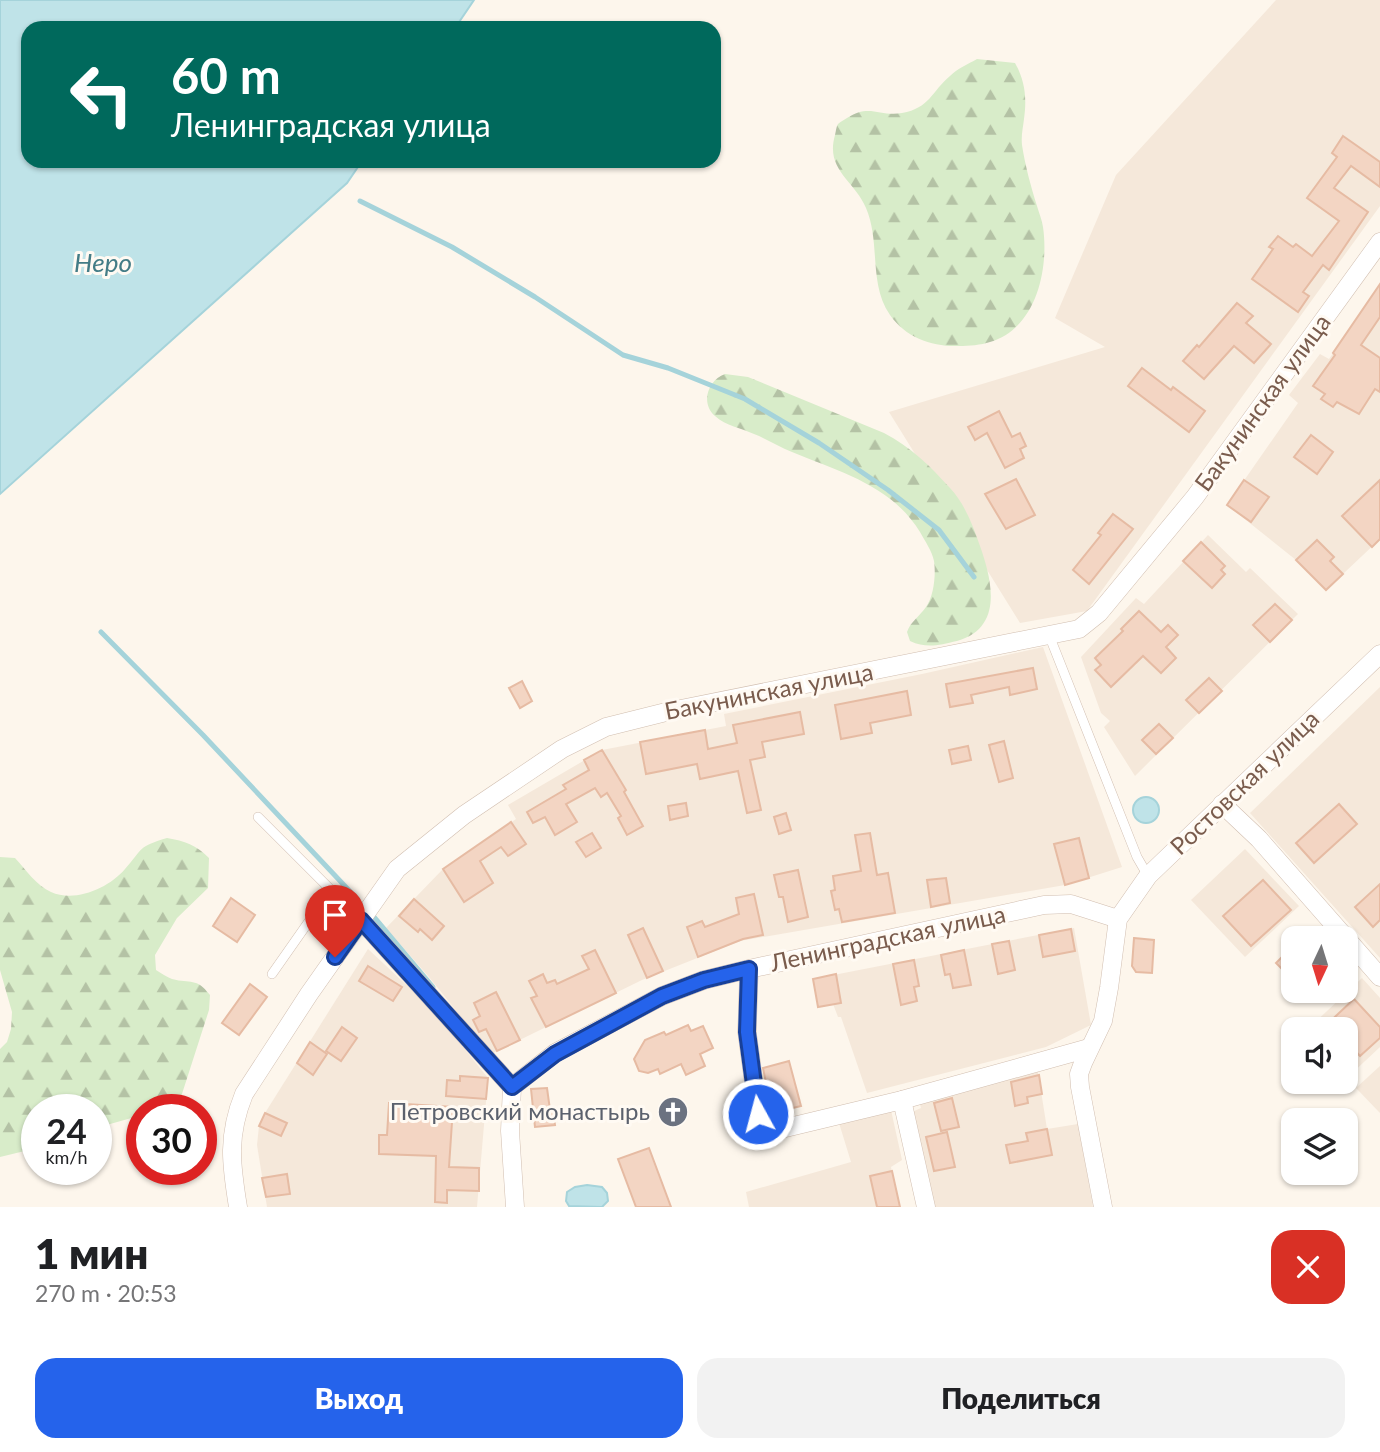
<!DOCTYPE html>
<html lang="ru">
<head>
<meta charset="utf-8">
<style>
	body { margin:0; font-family:Lato,sans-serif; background:#f2f2f2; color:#202124; height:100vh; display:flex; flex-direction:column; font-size:26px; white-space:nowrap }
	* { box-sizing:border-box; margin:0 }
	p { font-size:23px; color:#757577 }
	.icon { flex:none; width:38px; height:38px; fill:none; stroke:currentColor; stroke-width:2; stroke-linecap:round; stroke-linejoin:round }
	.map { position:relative; height:1207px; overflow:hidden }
	.panel { display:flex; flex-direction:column; background:#fff; flex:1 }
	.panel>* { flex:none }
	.banner { position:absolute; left:21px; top:21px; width:700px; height:147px; border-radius:21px; box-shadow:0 2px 5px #0004; background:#00695c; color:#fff; overflow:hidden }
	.needle { width:46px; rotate:184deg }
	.buttons { position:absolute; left:1281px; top:926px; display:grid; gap:14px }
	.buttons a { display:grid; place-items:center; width:77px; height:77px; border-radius:14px; background:#fff; box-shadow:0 2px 5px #0004; font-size:35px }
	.speed { position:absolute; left:21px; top:1094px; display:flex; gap:14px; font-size:35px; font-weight:700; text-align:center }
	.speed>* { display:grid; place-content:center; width:91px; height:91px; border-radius:50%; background:#fff; box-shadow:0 2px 5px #0004; line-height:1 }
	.speed small { font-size:18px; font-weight:400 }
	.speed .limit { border:10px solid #d22; background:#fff; color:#111 }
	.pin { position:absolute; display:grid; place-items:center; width:60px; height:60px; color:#fff; margin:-72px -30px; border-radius:50% 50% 50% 0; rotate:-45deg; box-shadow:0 0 7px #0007 }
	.pin .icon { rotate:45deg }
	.me { position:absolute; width:77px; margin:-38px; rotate:353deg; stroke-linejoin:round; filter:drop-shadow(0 0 5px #0008) }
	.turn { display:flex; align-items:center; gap:24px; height:147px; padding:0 35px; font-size:32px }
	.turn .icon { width:91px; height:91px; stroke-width:2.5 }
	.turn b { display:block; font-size:49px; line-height:60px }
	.round { display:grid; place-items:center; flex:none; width:74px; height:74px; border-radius:21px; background:#f2f2f2 }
	.head { display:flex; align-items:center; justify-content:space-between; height:119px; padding:0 35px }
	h1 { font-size:42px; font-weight:800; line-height:52px }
	.action { display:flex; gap:14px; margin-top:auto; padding:14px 35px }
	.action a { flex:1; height:80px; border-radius:21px; background:#2563eb; color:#fff; font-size:28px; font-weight:800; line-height:80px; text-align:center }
	.action a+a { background:#f2f2f2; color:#202124 }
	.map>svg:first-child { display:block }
</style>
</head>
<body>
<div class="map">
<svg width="1380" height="1207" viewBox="0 0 1380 1207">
	<defs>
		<pattern id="forest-firs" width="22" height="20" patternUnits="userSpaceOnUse" patternTransform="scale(1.75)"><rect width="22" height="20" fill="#d8ecc9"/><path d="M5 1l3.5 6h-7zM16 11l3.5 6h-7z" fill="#b4c2a5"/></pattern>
	</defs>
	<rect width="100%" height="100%" fill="#fdf6ec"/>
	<g fill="#f5e8da">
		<polygon points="1276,0 1380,0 1380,206 1087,611 1020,623 889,412 1105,347 1055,318 1116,175"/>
		<polygon points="1380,284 1380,539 1326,590 1296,560 1227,505 1298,403 1289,395 1320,354 1329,359"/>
		<polygon points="1208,535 1246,572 1250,568 1298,614 1135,776 1104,727 1110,721 1101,713 1081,657 1136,598 1144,604"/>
		<polygon points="1043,647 1122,867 1065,885 740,941 642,980 491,1054 429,977 386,928 443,869 516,819 508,805 602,750 726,726 724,714 922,674"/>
		<polygon points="1380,687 1380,958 1250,813"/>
		<polygon points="1245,849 1299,906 1245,957 1191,900"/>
		<polygon points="1074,928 1091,1025 1046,1047 867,1093 841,1017 838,1017 833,1004 818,1007 813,979"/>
		<polygon points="368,949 433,1010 488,1078 477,1207 267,1207 257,1145 259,1126 265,1113"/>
		<polygon points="1362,978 1380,998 1380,1047 1349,1076 1346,1073 1346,1029 1308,1029"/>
		<polygon points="1380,1066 1380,1113 1356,1088"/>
		<polygon points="1038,1072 1047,1129 1078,1124 1093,1207 935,1207 912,1112 921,1108 919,1101 950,1092"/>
		<polygon points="891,1110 902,1160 891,1167 900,1207 749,1207 746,1192 851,1162 839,1123"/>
	</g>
	<g fill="url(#forest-firs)">
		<path d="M977,59L1015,63C1025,81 1027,98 1024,119C1023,128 1021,135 1022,145C1025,165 1031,187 1037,206C1039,213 1042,220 1043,227C1049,268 1037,328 990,342C981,345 969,346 959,346C933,347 906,338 890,315C868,283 881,243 866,208C854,180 825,170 835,135C836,131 836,127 838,124C840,122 844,120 847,118C869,103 880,117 902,113C930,108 931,92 950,76C957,69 968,64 977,59Z"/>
		<path d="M725,374L748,377L884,433C911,447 930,466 950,488C965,504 973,526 980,546C992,580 1004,628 957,641C939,645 927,649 910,641L907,632C911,621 919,617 926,607C934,596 936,574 934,561C932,551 925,541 920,532C891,485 840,472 792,452C779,447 767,439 754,434C741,428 726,426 715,416C700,403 708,380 725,374Z"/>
		<path d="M167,838C185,841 196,845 209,858L208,888L177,918L155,955L156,970C161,973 167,977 172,979C191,984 196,977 210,995L209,1010L181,1097C168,1111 160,1110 142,1110V1115L96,1128V1110H37V1148L0,1157V1049L7,1042L11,1029L12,1012L0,970V857L15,858C25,869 37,886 51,892C75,903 109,888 125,869C144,848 137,847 167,838Z"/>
	</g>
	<g fill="#bfe3e8" stroke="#a5d3da" stroke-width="2">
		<polygon points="0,0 474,0 455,28 28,28 28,161 362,161 347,183 0,494"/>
		<circle cx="1146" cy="810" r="13"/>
		<polygon points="587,1185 602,1187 607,1193 608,1201 602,1207 569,1206 566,1201 567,1192 575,1187"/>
	</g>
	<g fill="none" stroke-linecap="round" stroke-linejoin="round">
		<g stroke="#a5d3da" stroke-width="5">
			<polyline points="360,201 452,247 535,297 623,355 668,368 745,399 819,443 888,490 939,530 974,577"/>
			<polyline points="101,632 203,735 358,900"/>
			<polyline points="375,918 433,987"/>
		</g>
	</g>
	<g fill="#f3d5c3" stroke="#e6bba3" stroke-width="2">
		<polygon points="1343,136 1380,162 1380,187 1351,166 1334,188 1368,212 1329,270 1323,265 1303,292 1309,296 1298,312 1252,279 1273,249 1269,247 1278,236 1293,247 1296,244 1312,256 1339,221 1307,198 1337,157 1332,153"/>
		<polygon points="1380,284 1380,317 1361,345 1380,358 1380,392 1375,389 1359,414 1337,402 1333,407 1321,399 1325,394 1313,386 1335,355 1333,353"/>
		<polygon points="1237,303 1253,316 1246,323 1271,344 1254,363 1234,346 1204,379 1183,361 1197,345 1199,347"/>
		<polygon points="1142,368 1171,390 1173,387 1205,411 1189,432 1128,386"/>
		<polygon points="999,411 1012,437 1020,433 1026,446 1020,449 1024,458 1005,468 987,433 975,440 968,427"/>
		<polygon points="1311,435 1333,452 1317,474 1294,457"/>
		<polygon points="1016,479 1035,515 1006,529 985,494"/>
		<polygon points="1244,480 1269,497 1251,522 1227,505"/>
		<polygon points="1380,480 1380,539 1372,547 1342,516"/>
		<polygon points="1113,514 1133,529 1089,584 1073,570 1101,535 1098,533"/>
		<polygon points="1317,540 1334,557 1330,561 1343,574 1326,590 1296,560"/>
		<polygon points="1201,542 1225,566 1221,570 1225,574 1212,588 1183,561"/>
		<polygon points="1275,604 1292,620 1270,642 1253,625"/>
		<polygon points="1139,611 1161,632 1168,625 1178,635 1166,647 1176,658 1161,673 1143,656 1111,687 1095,670 1101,665 1095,658 1123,631 1121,629"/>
		<polygon points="1033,668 1037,689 1010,695 1009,687 971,695 973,703 950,707 946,684"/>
		<polygon points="1209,678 1222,691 1199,713 1186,700"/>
		<polygon points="522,681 532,701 520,708 509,688"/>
		<polygon points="907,691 911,715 870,723 872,733 841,739 835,705"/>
		<polygon points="800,712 804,734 762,742 765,757 750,760 761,810 747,813 738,771 700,779 697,764 646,774 640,742 705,730 708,749 737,743 733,725"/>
		<polygon points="1159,724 1173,738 1156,754 1142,740"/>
		<polygon points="1004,741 1013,778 999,782 989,745"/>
		<polygon points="968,746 971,760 952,764 949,750"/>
		<polygon points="602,750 626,790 624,792 643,826 627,835 618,818 621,816 607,793 601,797 595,788 566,804 577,822 555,835 545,817 533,823 527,812 566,789 563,785 589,770 584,760"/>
		<polygon points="686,803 688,816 670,820 668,806"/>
		<polygon points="1339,804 1357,824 1314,863 1296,843"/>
		<polygon points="786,813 791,830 779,834 774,817"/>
		<polygon points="511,822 526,844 508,856 501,847 480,861 493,883 464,902 443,869"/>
		<polygon points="592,833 601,848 586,857 576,842"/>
		<polygon points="870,833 877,875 888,873 895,913 842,922 839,909 835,910 831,891 835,890 833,876 861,871 855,835"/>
		<polygon points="1079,838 1089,878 1065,885 1054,844"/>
		<polygon points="798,870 808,917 788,922 783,897 779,897 774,875"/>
		<polygon points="946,878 950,903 931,907 927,880"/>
		<polygon points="1263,880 1291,910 1251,946 1223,916"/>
		<polygon points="1380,884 1380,920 1373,927 1355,907"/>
		<polygon points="754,894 763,935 743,939 698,957 687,927 702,921 705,927 739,914 736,898"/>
		<polygon points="231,898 255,915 237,942 213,926"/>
		<polygon points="414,899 444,926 432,940 420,929 418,932 399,916"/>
		<polygon points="643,928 663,971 647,978 628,935"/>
		<polygon points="1071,929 1075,951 1043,957 1039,935"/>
		<polygon points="1134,938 1154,940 1152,973 1136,972 1132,966"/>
		<polygon points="1009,941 1015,970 998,974 992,944"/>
		<polygon points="595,950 616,993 546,1027 531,998 537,996 529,981 543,974 547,983 555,980 557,984 589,969 582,956"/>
		<polygon points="964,950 971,985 953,988 950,974 945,975 941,955"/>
		<polygon points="1285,954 1293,962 1293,980 1276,963"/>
		<polygon points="914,960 919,986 914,987 917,1001 901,1005 893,964"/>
		<polygon points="368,966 402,987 393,1001 359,981"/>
		<polygon points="836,974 841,1003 818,1007 813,979"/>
		<polygon points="250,984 267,997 239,1035 222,1023"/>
		<polygon points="496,992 520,1040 497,1051 486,1029 479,1032 473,1020 480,1016 474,1003"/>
		<polygon points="1354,999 1380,1027 1380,1038 1360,1056 1346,1041 1346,1029 1322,1029"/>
		<polygon points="688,1025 691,1031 703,1026 713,1048 700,1054 705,1066 686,1075 681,1064 660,1074 658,1069 648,1073 639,1071 634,1059 645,1040 664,1032 666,1035"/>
		<polygon points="342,1027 357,1038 341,1061 326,1051"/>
		<polygon points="310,1042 327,1054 313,1075 297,1063"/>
		<polygon points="789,1061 801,1106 772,1113 763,1068"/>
		<polygon points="1039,1075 1042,1094 1027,1097 1028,1103 1015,1106 1011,1082"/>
		<polygon points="460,1076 488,1078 486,1099 446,1096 447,1080 460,1081"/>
		<polygon points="547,1088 550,1110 553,1110 555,1125 535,1127 531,1089"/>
		<polygon points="952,1098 959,1127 941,1131 934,1103"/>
		<polygon points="389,1103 453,1107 449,1167 479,1168 479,1191 447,1190 447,1203 435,1202 436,1156 379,1154 379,1135 387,1135"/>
		<polygon points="265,1113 287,1123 281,1136 259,1126"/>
		<polygon points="1047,1129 1052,1155 1010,1163 1006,1145 1028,1141 1026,1133"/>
		<polygon points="947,1132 955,1167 934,1171 926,1137"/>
		<polygon points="649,1148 671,1207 636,1207 618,1159"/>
		<polygon points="892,1171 900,1207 877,1207 870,1176"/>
		<polygon points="287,1174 290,1194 266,1197 262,1178"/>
	</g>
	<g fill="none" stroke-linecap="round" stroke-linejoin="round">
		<g stroke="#d1beb0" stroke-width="10">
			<g id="service">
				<polyline points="1049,635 1137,857 1148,876"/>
				<polyline points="258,817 361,920"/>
				<polyline points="272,974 319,907 335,894"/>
			</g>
		</g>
		<g stroke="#d1beb0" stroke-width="19">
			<g id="minor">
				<polyline points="1222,804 1259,839 1380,977"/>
				<polyline points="361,920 512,1087"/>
				<path d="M749,969L747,1032L758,1114C762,1126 765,1129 777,1130L902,1100L1089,1048"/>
				<polyline points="902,1100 926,1207"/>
				<path d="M238,1207C231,1164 227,1136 244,1094L309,994L397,869L464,815L562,749L606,727L666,712L1079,629L1099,613L1195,497L1380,242"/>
				<polyline points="515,1207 510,1131 512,1087 555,1053 662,996 704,980 749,969 1044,905 1071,904 1118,919"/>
				<polyline points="1103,1207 1080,1087 1079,1074 1083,1063 1103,1021 1109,988 1118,919 1148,876 1380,654"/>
			</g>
		</g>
		<use href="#service" stroke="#fff" stroke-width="9"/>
		<use href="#minor" stroke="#fff" stroke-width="18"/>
	</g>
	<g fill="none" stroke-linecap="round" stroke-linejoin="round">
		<g stroke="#184099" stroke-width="18">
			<polyline id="route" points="335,957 361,920 512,1087 555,1054 662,996 704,980 749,969 747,1032 758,1114"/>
		</g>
		<use href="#route" stroke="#2563eb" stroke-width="12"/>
	</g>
	<defs>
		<g id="church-disc" transform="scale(1.575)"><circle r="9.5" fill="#6b7280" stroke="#fffaf3"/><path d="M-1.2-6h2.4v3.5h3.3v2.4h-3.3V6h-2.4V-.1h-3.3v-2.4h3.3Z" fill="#fff"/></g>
	</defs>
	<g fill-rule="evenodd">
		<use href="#church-disc" x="673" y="1112"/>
	</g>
	<g text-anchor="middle" stroke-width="6" stroke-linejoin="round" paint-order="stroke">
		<g font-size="24" fill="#7a5c4d" stroke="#fffaf3">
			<text transform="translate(1263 403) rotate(-54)" y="8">Бакунинская улица</text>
			<text transform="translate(769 692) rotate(-11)" y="8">Бакунинская улица</text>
			<text transform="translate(1245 783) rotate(-44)" y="8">Ростовская улица</text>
			<text transform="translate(888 939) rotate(-12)" y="8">Ленинградская улица</text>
		</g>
		<g font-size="24" fill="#5b616d" stroke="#fffaf3" text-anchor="end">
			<text x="650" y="1120">Петровский монастырь</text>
		</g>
		<g font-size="26" font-style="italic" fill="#437c86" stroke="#fffaf3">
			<text x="103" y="272">Неро</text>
		</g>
	</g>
</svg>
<div class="buttons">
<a><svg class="needle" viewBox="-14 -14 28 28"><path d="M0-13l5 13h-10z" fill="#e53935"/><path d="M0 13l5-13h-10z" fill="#757577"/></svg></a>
<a><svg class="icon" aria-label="sound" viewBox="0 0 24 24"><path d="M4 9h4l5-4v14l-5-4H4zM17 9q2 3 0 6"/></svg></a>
<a><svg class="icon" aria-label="layers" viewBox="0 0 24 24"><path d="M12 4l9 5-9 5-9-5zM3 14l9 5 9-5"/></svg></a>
</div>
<div class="speed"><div>24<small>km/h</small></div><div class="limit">30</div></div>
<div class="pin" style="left:335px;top:957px;background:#d93025"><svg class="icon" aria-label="arrive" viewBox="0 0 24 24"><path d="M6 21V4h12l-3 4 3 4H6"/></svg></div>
<svg class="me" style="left:758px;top:1114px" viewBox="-20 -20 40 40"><circle r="17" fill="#2563eb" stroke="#fff" stroke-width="3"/><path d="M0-11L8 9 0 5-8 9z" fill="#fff"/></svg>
<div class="banner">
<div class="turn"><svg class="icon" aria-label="left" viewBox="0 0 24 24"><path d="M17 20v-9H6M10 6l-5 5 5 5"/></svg><div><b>60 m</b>Ленинградская улица</div></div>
</div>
</div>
<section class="panel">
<div class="head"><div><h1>1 мин</h1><p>270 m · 20:53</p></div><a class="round" style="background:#d93025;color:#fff"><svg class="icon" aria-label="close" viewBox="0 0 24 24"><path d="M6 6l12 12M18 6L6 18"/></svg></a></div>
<div class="action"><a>Выход</a><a>Поделиться</a></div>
</section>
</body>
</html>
